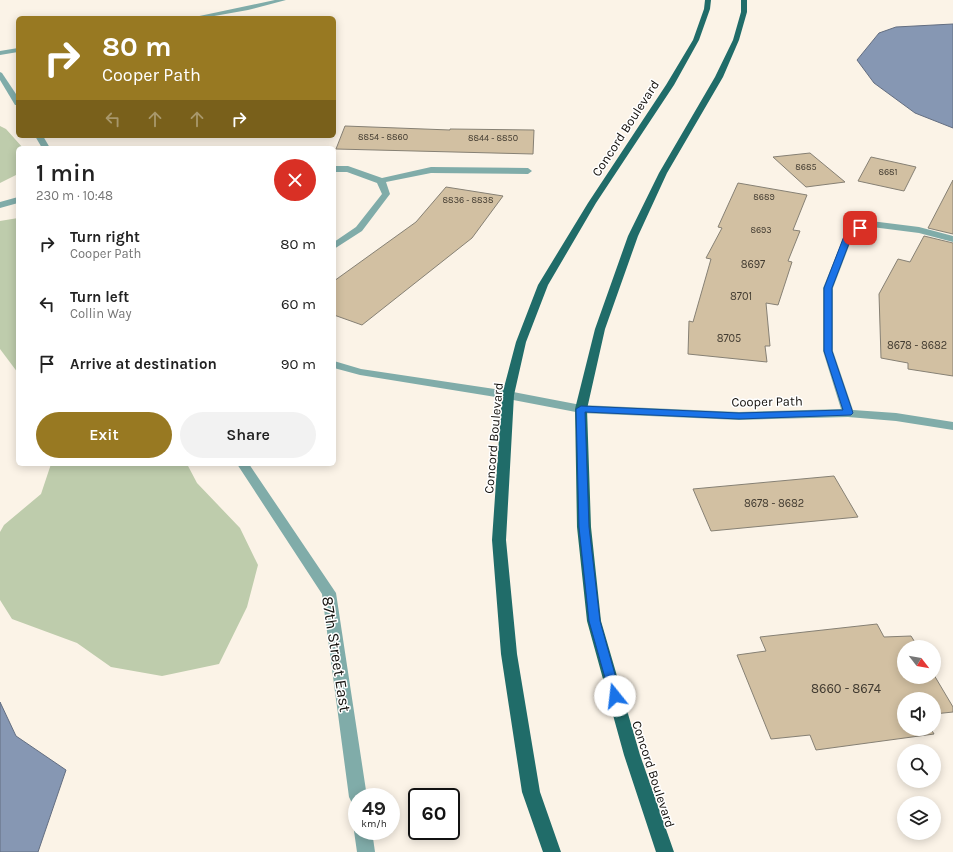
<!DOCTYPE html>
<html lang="en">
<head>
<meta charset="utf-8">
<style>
	body { margin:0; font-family:Karla,sans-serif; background:#f2f2f2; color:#222; height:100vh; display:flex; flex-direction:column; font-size:15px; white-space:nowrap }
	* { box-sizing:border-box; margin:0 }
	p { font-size:13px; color:#767676 }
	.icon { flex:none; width:22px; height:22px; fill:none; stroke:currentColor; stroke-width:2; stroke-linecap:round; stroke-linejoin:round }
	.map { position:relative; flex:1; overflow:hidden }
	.side { position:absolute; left:16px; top:146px; width:320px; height:320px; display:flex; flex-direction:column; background:#fff; border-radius:6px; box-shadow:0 2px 10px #0003 }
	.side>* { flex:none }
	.banner { position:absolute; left:16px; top:16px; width:320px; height:122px; border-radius:6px; box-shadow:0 2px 10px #0003; background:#987922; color:#fff; overflow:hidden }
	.needle { width:26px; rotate:121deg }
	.controls { position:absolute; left:897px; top:640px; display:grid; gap:8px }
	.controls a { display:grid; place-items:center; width:44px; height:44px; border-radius:50%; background:#fff; box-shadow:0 2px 10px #0003; font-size:20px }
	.speed { position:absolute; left:348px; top:788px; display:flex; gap:8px; font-size:20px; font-weight:700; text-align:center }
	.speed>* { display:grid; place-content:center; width:52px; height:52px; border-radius:50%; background:#fff; box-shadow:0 2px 10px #0003; line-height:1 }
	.speed small { font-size:10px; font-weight:400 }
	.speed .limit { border:2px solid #111; border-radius:6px; background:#fff; color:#111 }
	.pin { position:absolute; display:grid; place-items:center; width:34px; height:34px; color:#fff; margin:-17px; border-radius:8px; box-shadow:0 2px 6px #0006 }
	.me { position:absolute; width:44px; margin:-22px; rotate:344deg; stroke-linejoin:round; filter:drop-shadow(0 0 3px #0008) }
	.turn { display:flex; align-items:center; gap:14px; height:84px; padding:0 20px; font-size:18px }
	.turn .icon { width:52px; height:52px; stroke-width:2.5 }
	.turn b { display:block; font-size:28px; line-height:34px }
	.lanes { display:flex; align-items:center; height:38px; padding:0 20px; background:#0003; justify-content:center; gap:20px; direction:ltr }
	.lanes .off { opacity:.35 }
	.round { display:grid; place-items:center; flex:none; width:42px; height:42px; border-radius:21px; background:#f2f2f2 }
	.summary { display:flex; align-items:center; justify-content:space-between; height:68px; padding:0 20px }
	h1 { font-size:24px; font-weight:600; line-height:30px }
	.primary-button { display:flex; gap:8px; margin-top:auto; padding:8px 20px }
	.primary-button a { flex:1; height:46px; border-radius:24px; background:#987922; color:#fff; font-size:16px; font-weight:600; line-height:46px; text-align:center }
	.primary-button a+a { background:#f2f2f2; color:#222 }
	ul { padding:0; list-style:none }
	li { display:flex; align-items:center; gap:12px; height:60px; padding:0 20px }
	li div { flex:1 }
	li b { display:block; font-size:15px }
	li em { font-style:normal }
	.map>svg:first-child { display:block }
</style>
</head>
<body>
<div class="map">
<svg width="953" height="852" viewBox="0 0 953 852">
	<rect width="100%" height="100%" fill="#fbf3e7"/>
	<g fill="#beccac">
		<polygon points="0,126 6,129 23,148 18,148 18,174 0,183"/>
		<polygon points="18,218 18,373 0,349 0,221"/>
		<polygon points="51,464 187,464 197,483 240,528 258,565 247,607 219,664 162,676 111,667 77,643 12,619 0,600 0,532 4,525 41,494"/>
	</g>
	<g fill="#8697b3" stroke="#636e81">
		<polygon points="953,24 953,128 915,113 874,83 857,60 879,33 896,27"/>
		<polygon points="0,702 16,736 66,770 38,852 0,852"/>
	</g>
	<g fill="#d2c0a2" stroke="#868074">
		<polygon points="345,126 450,130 450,129 534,130 533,154 336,149"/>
		<polygon points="810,153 845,182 806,187 773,157"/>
		<polygon points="871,157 916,167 904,191 858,181"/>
		<polygon points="953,180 953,234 928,228"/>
		<polygon points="738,183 807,195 793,230 800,231 788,261 792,262 778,305 766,303 770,346 765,346 767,362 688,354 689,321 693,322 711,259 706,258 722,228 718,227"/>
		<polygon points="446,187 503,196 472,238 362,325 334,315 334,281 416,222"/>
		<polygon points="924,236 953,243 953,376 908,369 908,363 881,358 879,294 898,259 910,262"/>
		<polygon points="834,476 858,517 711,531 693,489"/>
		<polygon points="877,624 884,637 911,636 918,647 904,647 904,677 934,677 934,675 953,707 953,712 934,714 934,699 904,699 904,729 931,729 934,734 816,750 810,735 771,739 737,655 766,651 760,637"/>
	</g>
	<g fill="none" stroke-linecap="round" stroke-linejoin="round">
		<g fill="#80aca9" fill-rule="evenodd">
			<polygon points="275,0 286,0 248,10 203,18 190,18"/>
			<polygon points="18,48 18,52 0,55 0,51"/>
			<polygon points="0,72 2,73 18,97 18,105 15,105 0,80"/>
			<polygon points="35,136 43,136 50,148 42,148"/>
			<polygon points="334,166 348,166 382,178 431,167 528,168 532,171 528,174 431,173 386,182 390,194 362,231 334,249 334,242 356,227 382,194 377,183 347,172 334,172"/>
			<polygon points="18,197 18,203 0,208 0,202"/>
			<polygon points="871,221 919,227 953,236 953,242 919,233 872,227 854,233 833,288 833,351 853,410 896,413 953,422 953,430 896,421 848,417 739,420 581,413 508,399 360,375 334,368 334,361 361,369 508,391 581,405 739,412 841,409 823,351 823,288 847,229"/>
			<polygon points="237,464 249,464 336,593 367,797 357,797 357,805 352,803 349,797 322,594"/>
			<polygon points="357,825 357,831 372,831 375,852 357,852 354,831"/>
		</g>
		<g fill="#206c69" fill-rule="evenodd">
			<polygon points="705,0 711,0 710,9 699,40 674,85 596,203 548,285 526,342 514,395 506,540 517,654 540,792 561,852 543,852 522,792 501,654 492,540 502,395 516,342 538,285 588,203 666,85 693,40 704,9"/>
			<polygon points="741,0 747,0 747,12 739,40 723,77 667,173 638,236 605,329 587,409 591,527 601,621 640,755 674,852 656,852 624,755 587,621 577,527 575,409 595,329 628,236 659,173 715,77 733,40 741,12"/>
		</g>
	</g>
	<polygon fill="#1a73e8" stroke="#114b97" points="860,226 864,228 853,233 832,288 832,351 853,413 851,415 739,419 585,412 589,527 600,621 621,696 619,699 615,701 611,699 589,621 579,527 576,409 581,406 739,413 843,410 824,351 824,288 846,231"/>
	<g text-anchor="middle" stroke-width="3" stroke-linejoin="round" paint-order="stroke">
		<g font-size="9" fill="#423b31">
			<text x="383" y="140">8854 - 8860</text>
			<text x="493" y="141">8844 - 8850</text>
			<text x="806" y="170">8685</text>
			<text x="888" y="175">8681</text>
			<text x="764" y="200">8689</text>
			<text x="468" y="203">8836 - 8838</text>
			<text x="761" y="233">8693</text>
		</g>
		<g font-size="11" fill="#423b31">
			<text x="753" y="268">8697</text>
			<text x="741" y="300">8701</text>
			<text x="729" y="342">8705</text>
			<text x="917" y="349">8678 - 8682</text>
			<text x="774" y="507">8678 - 8682</text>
		</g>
		<g font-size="13" fill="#120f0b" stroke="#fff">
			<text transform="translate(625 128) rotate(-57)" y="5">Concord Boulevard</text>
			<text transform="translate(767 401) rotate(-1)" y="5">Cooper Path</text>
			<text transform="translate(493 438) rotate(-85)" y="5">Concord Boulevard</text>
			<text transform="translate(654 774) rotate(72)" y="5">Concord Boulevard</text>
		</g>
		<g font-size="13" fill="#423b31">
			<text x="846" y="693">8660 - 8674</text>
		</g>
		<g font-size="16" fill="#120f0b" stroke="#fff">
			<text transform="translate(337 654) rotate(81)" y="6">87th Street East</text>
		</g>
	</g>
</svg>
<div class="controls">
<a><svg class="needle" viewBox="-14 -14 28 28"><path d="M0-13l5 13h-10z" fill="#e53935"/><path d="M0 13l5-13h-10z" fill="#767676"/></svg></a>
<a><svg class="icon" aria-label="sound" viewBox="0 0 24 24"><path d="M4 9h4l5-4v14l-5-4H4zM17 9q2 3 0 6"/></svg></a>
<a><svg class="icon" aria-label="search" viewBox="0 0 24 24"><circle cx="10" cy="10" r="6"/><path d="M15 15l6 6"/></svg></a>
<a><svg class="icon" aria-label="layers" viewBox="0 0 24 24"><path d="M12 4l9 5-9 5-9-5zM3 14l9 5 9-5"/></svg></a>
</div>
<div class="speed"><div>49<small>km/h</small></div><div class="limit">60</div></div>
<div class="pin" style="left:860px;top:228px;background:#d93025"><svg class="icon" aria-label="arrive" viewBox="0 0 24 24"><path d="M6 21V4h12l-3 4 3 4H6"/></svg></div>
<svg class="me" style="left:615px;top:696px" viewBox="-20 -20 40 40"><circle r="19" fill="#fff"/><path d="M0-13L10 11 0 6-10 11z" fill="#1a73e8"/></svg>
<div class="banner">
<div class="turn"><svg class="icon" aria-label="right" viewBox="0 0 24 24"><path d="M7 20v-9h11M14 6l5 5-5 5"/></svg><div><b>80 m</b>Cooper Path</div></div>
<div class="lanes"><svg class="icon off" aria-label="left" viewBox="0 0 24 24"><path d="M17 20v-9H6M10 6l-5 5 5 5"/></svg><svg class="icon off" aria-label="ahead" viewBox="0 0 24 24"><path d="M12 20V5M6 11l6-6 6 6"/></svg><svg class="icon off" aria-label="ahead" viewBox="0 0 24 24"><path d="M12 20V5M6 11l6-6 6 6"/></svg><svg class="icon" aria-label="right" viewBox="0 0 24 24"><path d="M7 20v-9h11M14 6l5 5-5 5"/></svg></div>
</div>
<section class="side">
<div class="summary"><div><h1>1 min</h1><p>230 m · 10:48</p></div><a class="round" style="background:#d93025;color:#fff"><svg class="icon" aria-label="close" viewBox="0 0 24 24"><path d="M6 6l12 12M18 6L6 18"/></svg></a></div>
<ul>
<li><svg class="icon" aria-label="right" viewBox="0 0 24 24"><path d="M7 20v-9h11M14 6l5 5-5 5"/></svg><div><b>Turn right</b><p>Cooper Path</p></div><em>80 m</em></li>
<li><svg class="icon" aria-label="left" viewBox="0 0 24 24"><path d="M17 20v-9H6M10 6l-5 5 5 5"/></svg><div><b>Turn left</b><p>Collin Way</p></div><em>60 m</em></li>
<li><svg class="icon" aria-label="arrive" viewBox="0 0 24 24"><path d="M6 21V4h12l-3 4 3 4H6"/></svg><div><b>Arrive at destination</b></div><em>90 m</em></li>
</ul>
<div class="primary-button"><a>Exit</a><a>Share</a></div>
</section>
</div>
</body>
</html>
